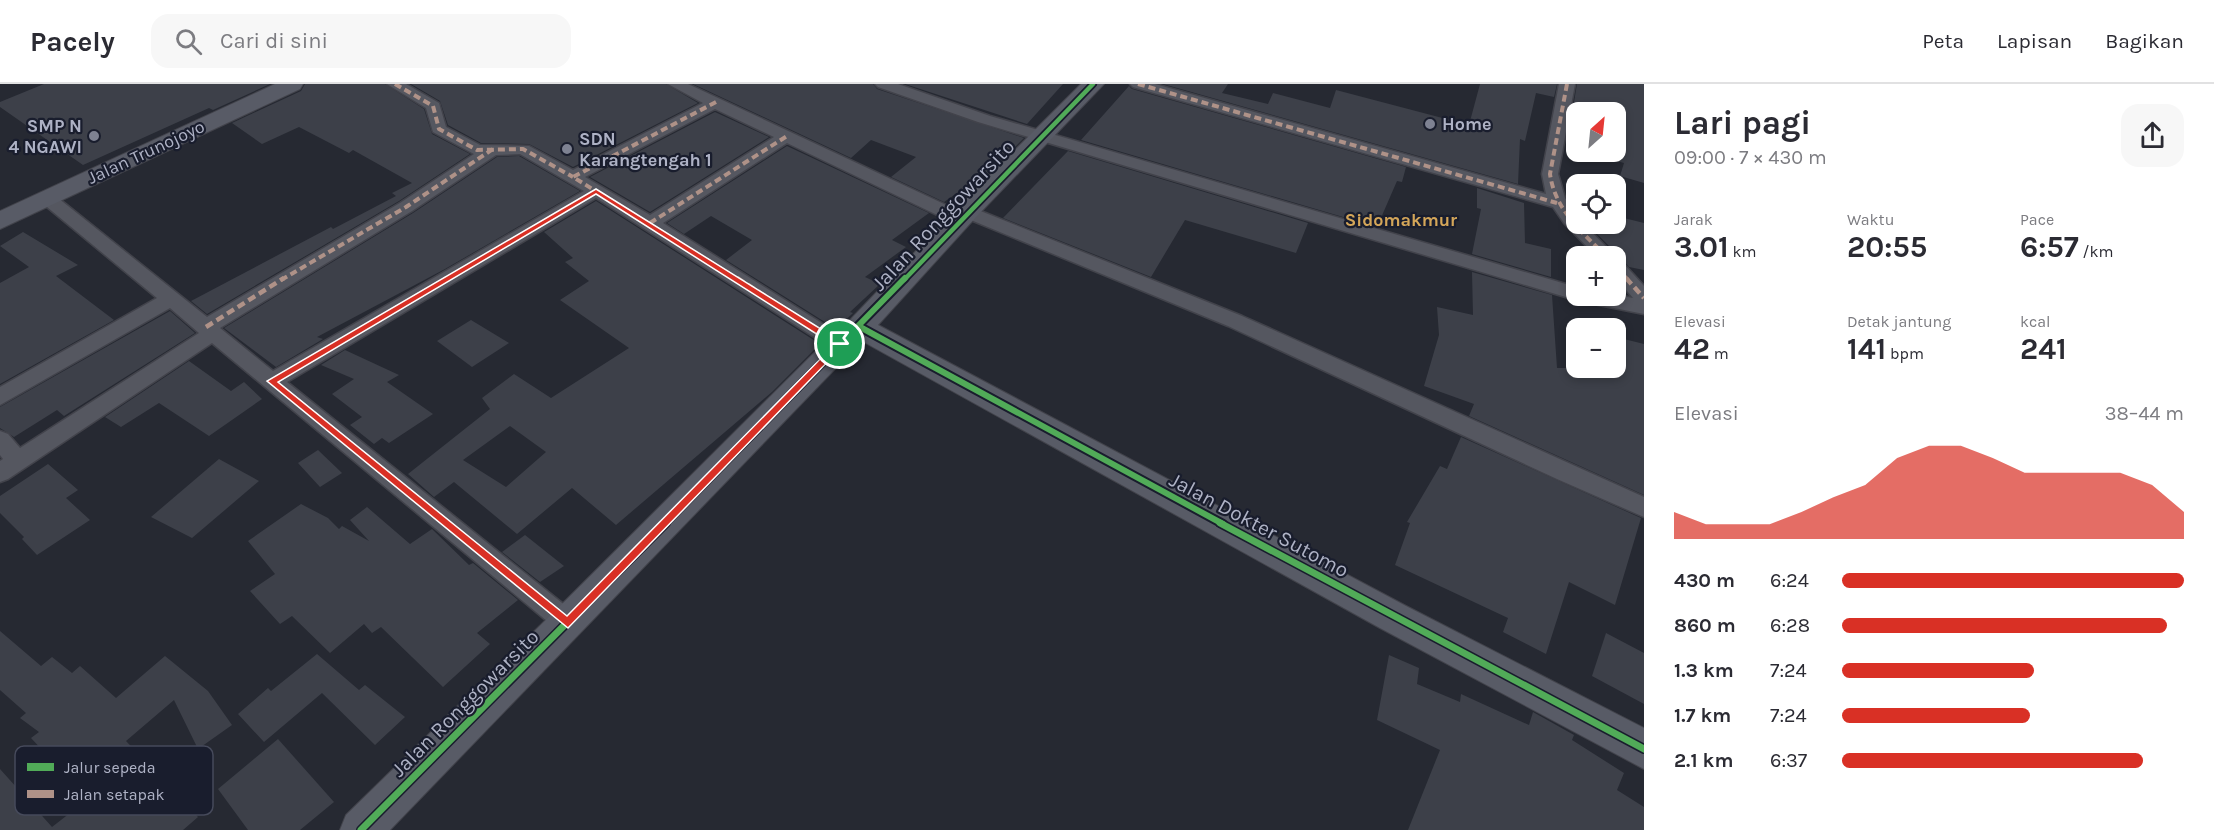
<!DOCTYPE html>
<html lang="id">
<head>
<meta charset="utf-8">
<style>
  body { margin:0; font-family:Karla,sans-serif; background:#f7f7f7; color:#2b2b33; height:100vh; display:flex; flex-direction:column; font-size:22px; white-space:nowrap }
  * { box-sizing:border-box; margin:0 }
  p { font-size:20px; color:#7c7c81 }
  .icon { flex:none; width:33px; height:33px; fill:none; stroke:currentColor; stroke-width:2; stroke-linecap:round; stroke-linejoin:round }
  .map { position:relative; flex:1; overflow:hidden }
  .panel { display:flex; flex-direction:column; background:#fff; width:570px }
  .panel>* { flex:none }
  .needle { width:39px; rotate:27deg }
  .fabs { position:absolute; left:1566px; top:18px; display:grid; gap:12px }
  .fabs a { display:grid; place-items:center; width:60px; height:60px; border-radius:12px; background:#fff; box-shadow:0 3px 9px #0003; font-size:30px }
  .pin { position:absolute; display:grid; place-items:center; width:51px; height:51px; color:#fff; margin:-26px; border:3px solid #fff; border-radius:50%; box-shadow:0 2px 6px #0007 }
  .round { display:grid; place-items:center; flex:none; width:63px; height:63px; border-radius:18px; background:#f7f7f7 }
  .overview { display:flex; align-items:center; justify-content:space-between; height:102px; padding:0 30px }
  h1 { font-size:33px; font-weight:700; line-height:45px }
  .stats { display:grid; grid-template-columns:repeat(3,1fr); gap:9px; height:102px; padding:6px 30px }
  .stats div { display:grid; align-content:center }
  .stats b { font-size:30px; font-weight:700 }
  .stats small { font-size:16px; font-weight:400 }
  .stats p { font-size:16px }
  .chart { height:168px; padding:12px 30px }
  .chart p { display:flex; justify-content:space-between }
  .chart svg { width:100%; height:108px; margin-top:6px; fill:#d93025; opacity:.7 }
  ul { padding:0 30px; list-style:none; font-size:20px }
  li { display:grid; grid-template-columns:96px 72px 1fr; align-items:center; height:45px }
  li i { height:15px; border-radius:8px; background:#d93025 }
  header { display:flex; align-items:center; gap:36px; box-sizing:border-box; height:84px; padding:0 30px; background:#fff; border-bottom:2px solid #e1e1e2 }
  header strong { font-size:28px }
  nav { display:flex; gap:33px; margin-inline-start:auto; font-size:21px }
  .search { width:420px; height:54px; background:#f7f7f7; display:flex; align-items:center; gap:15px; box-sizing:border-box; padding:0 21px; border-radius:18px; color:#7c7c81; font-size:22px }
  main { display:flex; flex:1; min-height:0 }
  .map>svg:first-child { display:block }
  .building { fill:#3d4049; fill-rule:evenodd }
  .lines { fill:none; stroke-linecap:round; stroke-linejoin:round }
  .street-casing { stroke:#42434b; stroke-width:3 }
  .secondary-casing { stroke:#42434b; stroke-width:2 }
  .street { fill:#555760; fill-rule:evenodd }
  .secondary { fill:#585b66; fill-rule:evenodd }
  .quiet-far1 { stroke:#af9288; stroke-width:4; stroke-dasharray:7 4; stroke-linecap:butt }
  .quiet { stroke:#af9288; stroke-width:4.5; stroke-dasharray:8 4.5; stroke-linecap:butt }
  .cycleway-far2-casing { stroke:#191d2d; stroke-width:8 }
  .cycleway-far1-casing { stroke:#191d2d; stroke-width:10 }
  .cycleway-casing { stroke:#191d2d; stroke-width:10 }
  .cycleway-far2 { stroke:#51ab58; stroke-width:4.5 }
  .cycleway-far1 { stroke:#51ab58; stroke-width:6 }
  .cycleway { stroke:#51ab58; stroke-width:7 }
  .route { fill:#d93025; stroke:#fff; stroke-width:1.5; fill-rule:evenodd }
  .poi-dot { fill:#7e8292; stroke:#191d2d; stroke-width:2 }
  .labels { text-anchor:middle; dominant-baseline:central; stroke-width:4.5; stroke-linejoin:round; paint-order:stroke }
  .far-poi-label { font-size:18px; font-weight:bold; fill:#aeb2c5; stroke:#191d2d; text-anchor:start }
  .far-street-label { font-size:18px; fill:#aeb2c5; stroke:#191d2d }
  .far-neighbourhood-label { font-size:18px; font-weight:bold; fill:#d4a659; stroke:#191d2d }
  .street-label { font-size:21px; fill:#aeb2c5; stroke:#191d2d }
  .key { fill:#191d2d; stroke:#464a5b; stroke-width:1.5 }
  .key-label { font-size:16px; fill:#aeb2c5 }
</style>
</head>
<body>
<header>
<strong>Pacely</strong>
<div class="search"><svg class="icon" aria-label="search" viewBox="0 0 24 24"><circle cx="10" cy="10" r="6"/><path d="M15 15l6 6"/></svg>Cari di sini</div>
<nav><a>Peta</a><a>Lapisan</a><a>Bagikan</a></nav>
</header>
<main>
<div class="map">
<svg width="1644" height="746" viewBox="0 0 1644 746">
  <rect width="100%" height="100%" fill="#262932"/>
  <g class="building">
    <polygon points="44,0 270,0 213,26 209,24 83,81 0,23 0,18"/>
    <polygon points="305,0 385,0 424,25 432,50 470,70 399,117 207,230 191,217 331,143 333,145 396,112 392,109 412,99 353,66 349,69 299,43 262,60 232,39 301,7"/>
    <polygon points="411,0 666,0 698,19 573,83 529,60 481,59 448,41 440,17"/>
    <polygon points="693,0 873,0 877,5 1024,54 965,113 957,109 944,118 891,93 916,73 871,56 851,74"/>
    <polygon points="905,0 1063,0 1027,40"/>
    <polygon points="1163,0 1228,0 1222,9 1268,20 1273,9 1330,24 1336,6 1469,41 1480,0 1557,0 1554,13 1536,9 1525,57 1520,55 1518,100"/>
    <polygon points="1577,0 1644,0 1644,99 1620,92 1624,79 1585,68 1616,68 1616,28 1587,28 1589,22 1574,18"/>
    <polygon points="1129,2 1132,5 1406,83 1402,98 1397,97 1377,143 1081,56"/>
    <polygon points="715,28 769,53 650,128 590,93"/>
    <polygon points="787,62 929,129 892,156 906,163 865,193 880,200 850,228 853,229 836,245 726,176 752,156 711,132 684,150 667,139"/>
    <polygon points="1068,67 1308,139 1296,169 1185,136 1151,193 1003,134"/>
    <polygon points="519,72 580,107 445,185 317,253 323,255 276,283 224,244 413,129 497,73"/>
    <polygon points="1477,104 1524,119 1525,159 1551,165 1551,193 1472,170 1481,125 1477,124"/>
    <path d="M596 117 820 260 772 308 616 441 572 404 517 450 454 398 434 413 408 390 490 325 482 314 514 290 551 314 629 264 560 216 589 197 565 178 573 174 544 148ZM510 342 546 368 506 403 463 376Z"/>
    <polygon points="1616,132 1644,139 1644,186 1629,183 1624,177 1616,175 1617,170 1593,146 1593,140 1616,140"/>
    <polygon points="23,148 78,181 56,192 114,236 0,300 0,199 29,183 0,162"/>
    <polygon points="1472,188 1552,211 1557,284 1616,284 1616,253 1644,260 1644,411 1469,332 1474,320 1424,302 1439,251 1437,223 1473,231"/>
    <polygon points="170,227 195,249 64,332 57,326 14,353 0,344 0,323"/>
    <polygon points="471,236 509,259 472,283 437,257"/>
    <polygon points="345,266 399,291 387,298 433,330 389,359 382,354 374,360 350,341 362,333 332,310 354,295 321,281"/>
    <polygon points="189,277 231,307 244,298 262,315 209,352 159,319 121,343 105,333"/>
    <polygon points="1461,353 1641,434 1615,521 1569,498 1546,570 1503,548 1508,534 1395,481 1410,439 1407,438 1440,382 1447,385"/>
    <polygon points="318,366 342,389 320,403 298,379"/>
    <polygon points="219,375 259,397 192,454 151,433"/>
    <polygon points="48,380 78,406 66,414 90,436 37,471 22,455 24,453 0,429 0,412"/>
    <polygon points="301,420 328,434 339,445 342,442 369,457 350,436 367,423 410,460 432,445 469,481 473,479 518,516 477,549 490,560 443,603 381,543 372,549 364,540 330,569 292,532 280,540 250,507 275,490 248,457"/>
    <polygon points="525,451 564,482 540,498 502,468"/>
    <polygon points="0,547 41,582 52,573 72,589 80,582 116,614 165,572 208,607 232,641 198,665 174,616 126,657 198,733 183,746 0,746 0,685 52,743 88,715 31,654 39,648 20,634 26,629 0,606"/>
    <polygon points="1606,549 1644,569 1644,620 1592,592"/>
    <polygon points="317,570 359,606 365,601 405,633 375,661 322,609 264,658 238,630 268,604 271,607"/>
    <polygon points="1389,571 1419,584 1417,600 1460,618 1461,610 1529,641 1533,628 1574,651 1572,656 1624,689 1617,706 1644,723 1644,746 1408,746 1440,666 1377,636"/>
    <polygon points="278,655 334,718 300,746 248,746 218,705"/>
  </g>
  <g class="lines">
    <defs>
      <g id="street">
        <path d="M387 0H406L439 19 446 43 480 61 529 62 573 86 703 19 668 0H688L959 127 967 123 973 124 1242 232 1644 413V433L1557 395 1228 242 971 136 968 140H956L787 59 663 139 847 255 850 260 847 265 840 267 833 265 596 114 287 298 577 531 581 539 577 547 568 551 559 547 212 259 8 395 0 398V377L3 375 0 371V347L8 350 20 364 199 249 170 224 0 321V303L157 214 41 118 38 114 41 110H53L207 233 400 119 474 70 433 48 426 24ZM715 25 774 53 650 131 585 93ZM520 70 584 107 273 287 220 244 412 127 496 71Z"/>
        <polygon points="875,0 898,0 990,32 1576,203 1576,212 1616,211 1633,214 1616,194 1616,177 1623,179 1644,202 1644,230 1579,217 978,38 878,3"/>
        <polygon points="1130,0 1155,0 1546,110 1542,90 1559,0 1575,0 1558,90 1565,114 1576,131 1576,140 1584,140 1615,172 1596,172 1564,139 1553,123 1133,3"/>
      </g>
      <g id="secondary">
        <polygon points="275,0 303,0 300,5 0,145 0,127"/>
        <polygon points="1081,0 1104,0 976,133 878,241 1406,522 1644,644 1644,685 1380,544 862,257 390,746 340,746 346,731 555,527 830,253 850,236 958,123"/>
      </g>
    </defs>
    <use href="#street" class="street-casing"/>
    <use href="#secondary" class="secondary-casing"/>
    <use href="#street" class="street"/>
    <use href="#secondary" class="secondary"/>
    <g class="quiet-far1">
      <polyline points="395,0 433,22 439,45 477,66 523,65 573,93"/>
      <polyline points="1138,0 1557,119"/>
      <path d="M1567 0 1550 90C1555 126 1582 148 1606 172"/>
      <polyline points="716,18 573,93 739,196"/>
      <polyline points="650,139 787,52"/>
      <polyline points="1616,183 1628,196"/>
      <polyline points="281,196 406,123 493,65"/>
      <polyline points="444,196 596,107"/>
    </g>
    <g class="quiet">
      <polyline points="737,194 840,260"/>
      <polyline points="1626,194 1644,214"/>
      <polyline points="206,243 284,194"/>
      <polyline points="272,297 447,194"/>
    </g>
    <defs>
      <polyline id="cycleway-far2" points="904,196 1093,0"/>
      <g id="cycleway-far1">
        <polyline points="860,243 1223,440"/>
        <polyline points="664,440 905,194"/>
      </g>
      <g id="cycleway">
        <polyline points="1220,439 1644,665"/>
        <polyline points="361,746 666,439"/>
      </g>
    </defs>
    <use href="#cycleway-far2" class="cycleway-far2-casing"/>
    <use href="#cycleway-far1" class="cycleway-far1-casing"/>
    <use href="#cycleway" class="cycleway-casing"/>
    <use href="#cycleway-far2" class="cycleway-far2"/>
    <use href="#cycleway-far1" class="cycleway-far1"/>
    <use href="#cycleway" class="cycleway"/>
  </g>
  <path class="route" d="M596 105 845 260 568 544 267 297ZM596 110 834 261 567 532 278 298Z"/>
  <g class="poi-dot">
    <circle cx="1430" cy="40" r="6"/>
    <circle cx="94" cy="52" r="6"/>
    <circle cx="567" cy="65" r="6"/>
  </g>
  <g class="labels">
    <g class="far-poi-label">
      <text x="1442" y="40">Home</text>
      <text x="82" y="42" text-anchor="end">SMP N<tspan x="82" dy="21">4 NGAWI</tspan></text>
      <text x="579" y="55">SDN<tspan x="579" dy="21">Karangtengah 1</tspan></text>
    </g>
    <g class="far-street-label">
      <text transform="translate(146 68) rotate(-25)">Jalan Trunojoyo</text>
    </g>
    <g class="far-neighbourhood-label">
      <text x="1401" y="136">Sidomakmur</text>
    </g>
    <g class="street-label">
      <text transform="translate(943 131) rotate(-47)">Jalan Ronggowarsito</text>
      <text transform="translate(1259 441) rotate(28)">Jalan Dokter Sutomo</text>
      <text transform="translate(465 619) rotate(-45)">Jalan Ronggowarsito</text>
    </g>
  </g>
  <rect x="15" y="662" width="198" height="69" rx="9" class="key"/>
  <rect x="27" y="679" width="27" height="8" fill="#51ab58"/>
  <rect x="27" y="706" width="27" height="8" fill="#af9288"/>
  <g class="key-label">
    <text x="64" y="689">Jalur sepeda</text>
    <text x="64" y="716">Jalan setapak</text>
  </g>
</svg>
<div class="fabs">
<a><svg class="needle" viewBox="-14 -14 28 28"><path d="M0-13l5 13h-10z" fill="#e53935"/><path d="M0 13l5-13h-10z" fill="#7c7c81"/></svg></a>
<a><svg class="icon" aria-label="locate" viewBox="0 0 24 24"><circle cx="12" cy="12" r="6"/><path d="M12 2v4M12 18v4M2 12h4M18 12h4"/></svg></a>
<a>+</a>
<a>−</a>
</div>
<div class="pin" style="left:840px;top:260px;background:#1e9e55"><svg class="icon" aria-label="arrive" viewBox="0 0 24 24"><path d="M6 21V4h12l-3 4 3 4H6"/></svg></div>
</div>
<section class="panel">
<div class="overview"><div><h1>Lari pagi</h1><p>09:00 · 7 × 430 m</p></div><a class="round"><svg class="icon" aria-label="share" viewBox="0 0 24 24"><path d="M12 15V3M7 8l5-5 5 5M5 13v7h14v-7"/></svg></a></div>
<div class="stats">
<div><p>Jarak</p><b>3.01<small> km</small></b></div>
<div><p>Waktu</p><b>20:55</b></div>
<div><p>Pace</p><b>6:57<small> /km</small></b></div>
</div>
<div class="stats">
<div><p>Elevasi</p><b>42<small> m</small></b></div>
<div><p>Detak jantung</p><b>141<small> bpm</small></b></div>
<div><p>kcal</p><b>241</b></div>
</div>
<div class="chart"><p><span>Elevasi</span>38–44 m</p>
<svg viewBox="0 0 160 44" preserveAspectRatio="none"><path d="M0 44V33L10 38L20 38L30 38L40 33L50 27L60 22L70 11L80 6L90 6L100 11L110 17L120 17L130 17L140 17L150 22L160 33V44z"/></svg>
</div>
<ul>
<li><b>430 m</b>6:24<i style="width:100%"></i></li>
<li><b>860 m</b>6:28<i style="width:95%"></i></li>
<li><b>1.3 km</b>7:24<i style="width:56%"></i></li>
<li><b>1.7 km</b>7:24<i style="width:55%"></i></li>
<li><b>2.1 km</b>6:37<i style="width:88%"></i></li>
</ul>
</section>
</main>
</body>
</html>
